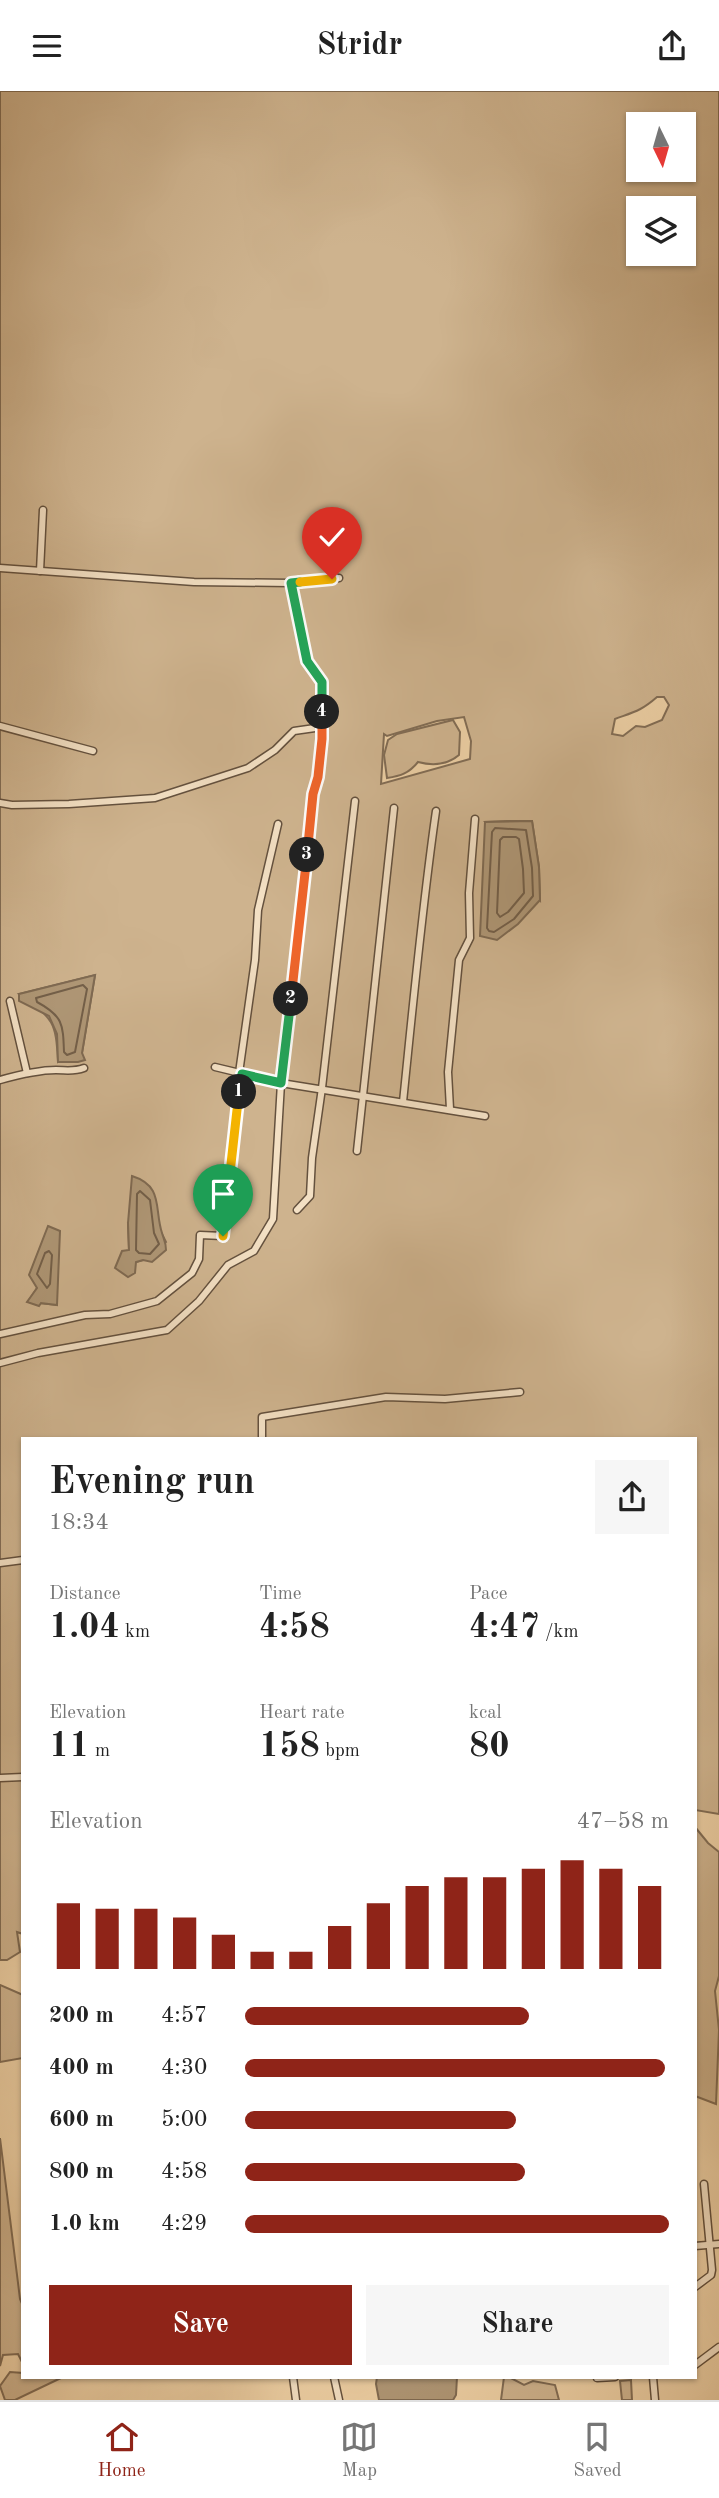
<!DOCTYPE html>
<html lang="en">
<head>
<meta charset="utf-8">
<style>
  body { margin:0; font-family:"Old Standard TT",serif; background:#f6f6f6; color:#222; height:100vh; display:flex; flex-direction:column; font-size:26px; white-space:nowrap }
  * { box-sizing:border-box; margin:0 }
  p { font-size:23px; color:#767676 }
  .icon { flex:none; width:38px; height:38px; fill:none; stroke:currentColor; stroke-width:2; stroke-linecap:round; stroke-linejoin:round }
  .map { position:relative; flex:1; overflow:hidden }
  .drawer { position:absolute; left:21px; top:1346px; width:676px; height:942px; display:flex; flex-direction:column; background:#fff; border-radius:0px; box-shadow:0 2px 5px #0004 }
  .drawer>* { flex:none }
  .needle { width:46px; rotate:175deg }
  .fabs { position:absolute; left:626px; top:21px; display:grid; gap:14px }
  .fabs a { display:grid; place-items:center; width:70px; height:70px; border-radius:0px; background:#fff; box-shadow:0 2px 5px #0004; font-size:35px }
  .pin { position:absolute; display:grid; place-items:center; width:60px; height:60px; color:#fff; margin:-72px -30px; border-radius:50% 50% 50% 0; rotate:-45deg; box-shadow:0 0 7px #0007 }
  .pin .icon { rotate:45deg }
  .km { position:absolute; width:35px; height:35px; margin:-18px; border-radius:50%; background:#222; color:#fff; font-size:19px; line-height:35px; text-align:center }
  .round { display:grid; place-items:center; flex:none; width:74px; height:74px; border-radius:0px; background:#f6f6f6 }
  .head { display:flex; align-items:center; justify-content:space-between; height:119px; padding:0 28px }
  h1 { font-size:38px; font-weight:800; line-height:52px }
  .figures { display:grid; grid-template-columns:repeat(3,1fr); gap:10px; height:119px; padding:7px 28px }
  .figures div { display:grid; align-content:center }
  .figures b { font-size:35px; font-weight:800 }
  .figures small { font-size:19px; font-weight:400 }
  .figures p { font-size:19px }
  .chart { height:196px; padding:14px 28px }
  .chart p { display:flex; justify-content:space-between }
  .chart svg { width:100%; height:126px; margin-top:7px; stroke:#8f2418; stroke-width:6 }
  .button { display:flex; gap:14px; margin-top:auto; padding:14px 28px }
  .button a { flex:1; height:80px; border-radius:0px; background:#8f2418; color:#fff; font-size:28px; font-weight:800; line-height:80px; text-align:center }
  .button a+a { background:#f6f6f6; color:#222 }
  ul { padding:0 28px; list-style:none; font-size:23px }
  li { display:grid; grid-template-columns:112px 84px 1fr; align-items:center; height:52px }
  li i { height:18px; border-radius:9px; background:#8f2418 }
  header { display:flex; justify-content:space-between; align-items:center; height:91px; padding:0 28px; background:#fff; font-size:32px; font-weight:800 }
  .menu { display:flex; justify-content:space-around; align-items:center; height:98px; border-top:2px solid #e0e0e0; background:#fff; font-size:19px; color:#767676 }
  .menu a { display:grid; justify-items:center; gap:4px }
  .menu .current { color:#8f2418 }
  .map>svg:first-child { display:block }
  .green { fill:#ceb38e; stroke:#826d55; stroke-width:2; fill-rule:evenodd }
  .water { fill:#af9776; stroke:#7f6a52; stroke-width:2 }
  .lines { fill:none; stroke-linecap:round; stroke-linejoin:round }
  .shore { stroke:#735f49; stroke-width:2 }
  .minor-casing { stroke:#64513e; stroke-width:9 }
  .minor { stroke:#f3e0c4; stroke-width:6 }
  .split-1-casing { stroke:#fff; stroke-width:14 }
  .split-2-casing { stroke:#fff; stroke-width:14 }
  .split-3-casing { stroke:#fff; stroke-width:14 }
  .split-4-casing { stroke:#fff; stroke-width:14 }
  .split-5-casing { stroke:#fff; stroke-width:14 }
  .split-6-casing { stroke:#fff; stroke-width:14 }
  .split-1 { stroke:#f5b400; stroke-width:9 }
  .split-2 { stroke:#22a559; stroke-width:9 }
  .split-3 { stroke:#f0652b; stroke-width:9 }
  .split-4 { stroke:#f0652b; stroke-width:9 }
  .split-5 { stroke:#22a559; stroke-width:9 }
  .split-6 { stroke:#f5b400; stroke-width:9 }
</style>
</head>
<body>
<header><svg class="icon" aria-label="menu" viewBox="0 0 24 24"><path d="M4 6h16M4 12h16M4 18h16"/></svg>Stridr<svg class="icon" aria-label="share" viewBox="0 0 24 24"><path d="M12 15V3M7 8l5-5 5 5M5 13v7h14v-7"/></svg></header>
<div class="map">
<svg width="719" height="2309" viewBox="0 0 719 2309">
  <rect width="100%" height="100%" fill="#edd0a5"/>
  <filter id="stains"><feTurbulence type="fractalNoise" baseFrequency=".00286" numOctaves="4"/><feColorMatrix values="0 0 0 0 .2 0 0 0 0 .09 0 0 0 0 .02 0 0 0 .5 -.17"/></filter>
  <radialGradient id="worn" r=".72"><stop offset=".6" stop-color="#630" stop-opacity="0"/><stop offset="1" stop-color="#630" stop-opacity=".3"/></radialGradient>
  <g class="green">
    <path d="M0 0H719V1723L695 1719V1348H23V1843L17 1841 20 1861 7 1869H0ZM639 33H684V79H639ZM639 117H684V163H639ZM657 606H664L669 614 662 629 645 636 636 635 623 645 612 643 615 628C634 621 641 620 657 606ZM464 626 471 650 470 668 381 693 384 643 387 645 437 630ZM507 730H532L539 776 540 809 485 731ZM95 884 82 962 58 971C56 929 53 928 19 903ZM128 1132 161 1141 166 1151 143 1169 136 1171 129 1160ZM49 1135 57 1204V1214L28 1211 37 1197 35 1170Z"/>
    <path d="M453 629 460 641 459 664C447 674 433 675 418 671 409 682 401 685 387 687L384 664 388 649 397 643Z"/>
    <polygon points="695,1736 708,1752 719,1761 719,1885 715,1900 719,1939 716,2013 695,2005"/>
    <polygon points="0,1894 23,1904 23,1967 0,1971"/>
    <polygon points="0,2047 20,2208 23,2215 23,2273 18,2263 3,2264 0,2275"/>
    <polygon points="10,2281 23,2282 23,2286 63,2286 15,2309 5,2309 0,2295"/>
    <polygon points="504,2286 509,2286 524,2294 533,2290 555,2294 559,2309 501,2309"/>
    <polygon points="631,2289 632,2309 622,2309 620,2290"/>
  </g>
  <g class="water">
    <polygon points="532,730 539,776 540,809 518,833 497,849 480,845 485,731"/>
    <polygon points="95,884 82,962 85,969 78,971 58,971 57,943 49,925 19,910 19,903"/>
    <path d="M132 1085C164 1095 154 1118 162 1142 164 1149 166 1151 166 1159L152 1171 143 1169 136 1171 135 1182 128 1186 115 1177 122 1160 129 1159 128 1132Z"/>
    <polygon points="48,1135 60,1140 57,1214 41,1212 39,1215 27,1211 37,1197 29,1184"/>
    <polygon points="377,2286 457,2286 456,2304 453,2309 379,2309 376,2293"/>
  </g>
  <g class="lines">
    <g class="shore">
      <polygon points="495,737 526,739 532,777 533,805 514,828 494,841 489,840 487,837 492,741"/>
      <polygon points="503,746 516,746 519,748 523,778 524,802 508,821 500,826 497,822 500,749"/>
      <path d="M83 894 87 898 75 961 67 964 64 961C63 933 63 925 37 911L36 907Z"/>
      <polygon points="140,1100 150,1109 154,1142 159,1153 150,1163 139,1162 136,1159 137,1103"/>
      <polygon points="49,1160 52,1164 50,1193 47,1197 37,1183 45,1162"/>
    </g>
    <defs>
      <g id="minor">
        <polyline points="0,477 194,491 291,492 339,487"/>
        <polyline points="40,480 43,419"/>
        <polyline points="0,635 93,660"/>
        <polyline points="0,712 12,714 69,713 155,707 248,677 275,659 294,640 322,636"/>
        <polyline points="10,910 27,982"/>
        <polyline points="215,976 281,992 313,703 318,686 322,648 322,591 308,570 291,492"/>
        <polyline points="239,982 255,869 258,819 278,733"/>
        <path d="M0 989C18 984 37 979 56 979 66 979 73 981 84 977"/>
        <path d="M403 1011C413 914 422 817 436 720"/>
        <polyline points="450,1018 448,981 459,869 470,847 469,802 475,728"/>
        <polyline points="357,1060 394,717"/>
        <polyline points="297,1119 310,1105 312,1067 322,997 355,710"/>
        <polyline points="0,1243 85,1224 110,1223 157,1210 192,1182 199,1168 200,1144 223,1145 231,1059 242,983"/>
        <polyline points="0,1272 38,1262 167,1239 199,1210 228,1174 254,1160 273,1128 281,992 485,1025"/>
        <polyline points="262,1348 262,1326 386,1306 445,1308 520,1301"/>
        <polyline points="0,1472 23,1469"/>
        <polyline points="0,1687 23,1686"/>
        <polyline points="695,2155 719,2153"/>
        <polyline points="695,2196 711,2184 712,2179 704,2093"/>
        <polyline points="695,2274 719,2256"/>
        <polyline points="293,2286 296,2309"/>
        <polyline points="334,2286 339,2309"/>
        <polyline points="653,2286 655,2309"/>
        <polyline points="597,2287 615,2286"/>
      </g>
    </defs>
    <use href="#minor" class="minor-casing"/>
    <use href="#minor" class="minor"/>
  </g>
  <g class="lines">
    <defs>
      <polyline id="split-1" points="223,1145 239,1001"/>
      <polyline id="split-2" points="239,1001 242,983 281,992 291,908"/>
      <polyline id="split-3" points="291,908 307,764"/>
      <polyline id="split-4" points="307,764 313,703 318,686 322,648 322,621"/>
      <polyline id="split-5" points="300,491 291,492 307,570 322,591 322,621"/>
      <polyline id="split-6" points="300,491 332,488"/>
    </defs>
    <use href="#split-1" class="split-1-casing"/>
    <use href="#split-2" class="split-2-casing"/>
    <use href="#split-3" class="split-3-casing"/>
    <use href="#split-4" class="split-4-casing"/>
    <use href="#split-5" class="split-5-casing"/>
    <use href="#split-6" class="split-6-casing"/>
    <use href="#split-1" class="split-1"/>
    <use href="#split-2" class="split-2"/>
    <use href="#split-3" class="split-3"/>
    <use href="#split-4" class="split-4"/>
    <use href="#split-5" class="split-5"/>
    <use href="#split-6" class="split-6"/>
  </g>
  <rect width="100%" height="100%" filter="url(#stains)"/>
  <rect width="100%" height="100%" fill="url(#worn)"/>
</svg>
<div class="fabs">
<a><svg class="needle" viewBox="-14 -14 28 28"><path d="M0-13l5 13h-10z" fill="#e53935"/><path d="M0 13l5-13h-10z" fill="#767676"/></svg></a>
<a><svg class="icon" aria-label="layers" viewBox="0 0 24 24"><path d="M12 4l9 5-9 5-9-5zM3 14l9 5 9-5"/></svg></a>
</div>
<div class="pin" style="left:223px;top:1145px;background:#1e9e55"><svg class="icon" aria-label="arrive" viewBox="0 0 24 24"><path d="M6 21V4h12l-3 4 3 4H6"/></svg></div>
<div class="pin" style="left:332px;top:488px;background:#d93025"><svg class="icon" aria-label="check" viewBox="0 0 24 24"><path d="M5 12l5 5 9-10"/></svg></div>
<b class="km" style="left:239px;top:1001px">1</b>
<b class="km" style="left:291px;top:908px">2</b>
<b class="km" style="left:307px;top:764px">3</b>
<b class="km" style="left:322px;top:621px">4</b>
<section class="drawer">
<div class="head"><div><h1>Evening run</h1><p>18:34</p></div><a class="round"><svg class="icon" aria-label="share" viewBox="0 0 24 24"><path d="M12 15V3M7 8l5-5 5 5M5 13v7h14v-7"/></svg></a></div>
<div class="figures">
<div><p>Distance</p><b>1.04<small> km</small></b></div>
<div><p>Time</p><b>4:58</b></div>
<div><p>Pace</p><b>4:47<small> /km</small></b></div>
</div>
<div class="figures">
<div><p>Elevation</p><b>11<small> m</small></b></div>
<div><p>Heart rate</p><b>158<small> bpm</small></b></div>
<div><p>kcal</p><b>80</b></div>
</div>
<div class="chart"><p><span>Elevation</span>47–58 m</p>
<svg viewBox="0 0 160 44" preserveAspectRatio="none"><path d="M5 44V21M15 44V23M25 44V23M35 44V26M45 44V32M55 44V38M65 44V38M75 44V29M85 44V21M95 44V15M105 44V12M115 44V12M125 44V9M135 44V6M145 44V9M155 44V15"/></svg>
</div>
<ul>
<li><b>200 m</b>4:57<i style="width:67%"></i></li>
<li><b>400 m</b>4:30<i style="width:99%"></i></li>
<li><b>600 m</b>5:00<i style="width:64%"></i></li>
<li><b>800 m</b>4:58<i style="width:66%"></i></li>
<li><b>1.0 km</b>4:29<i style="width:100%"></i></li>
</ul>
<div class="button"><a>Save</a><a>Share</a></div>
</section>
</div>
<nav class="menu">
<a class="current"><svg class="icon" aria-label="home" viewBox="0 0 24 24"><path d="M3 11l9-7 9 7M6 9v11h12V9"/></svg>Home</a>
<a><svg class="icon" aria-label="map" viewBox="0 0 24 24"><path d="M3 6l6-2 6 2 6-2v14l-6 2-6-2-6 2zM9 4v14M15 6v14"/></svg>Map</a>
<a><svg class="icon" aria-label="saved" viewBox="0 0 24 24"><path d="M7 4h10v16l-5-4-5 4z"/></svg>Saved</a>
</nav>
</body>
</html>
